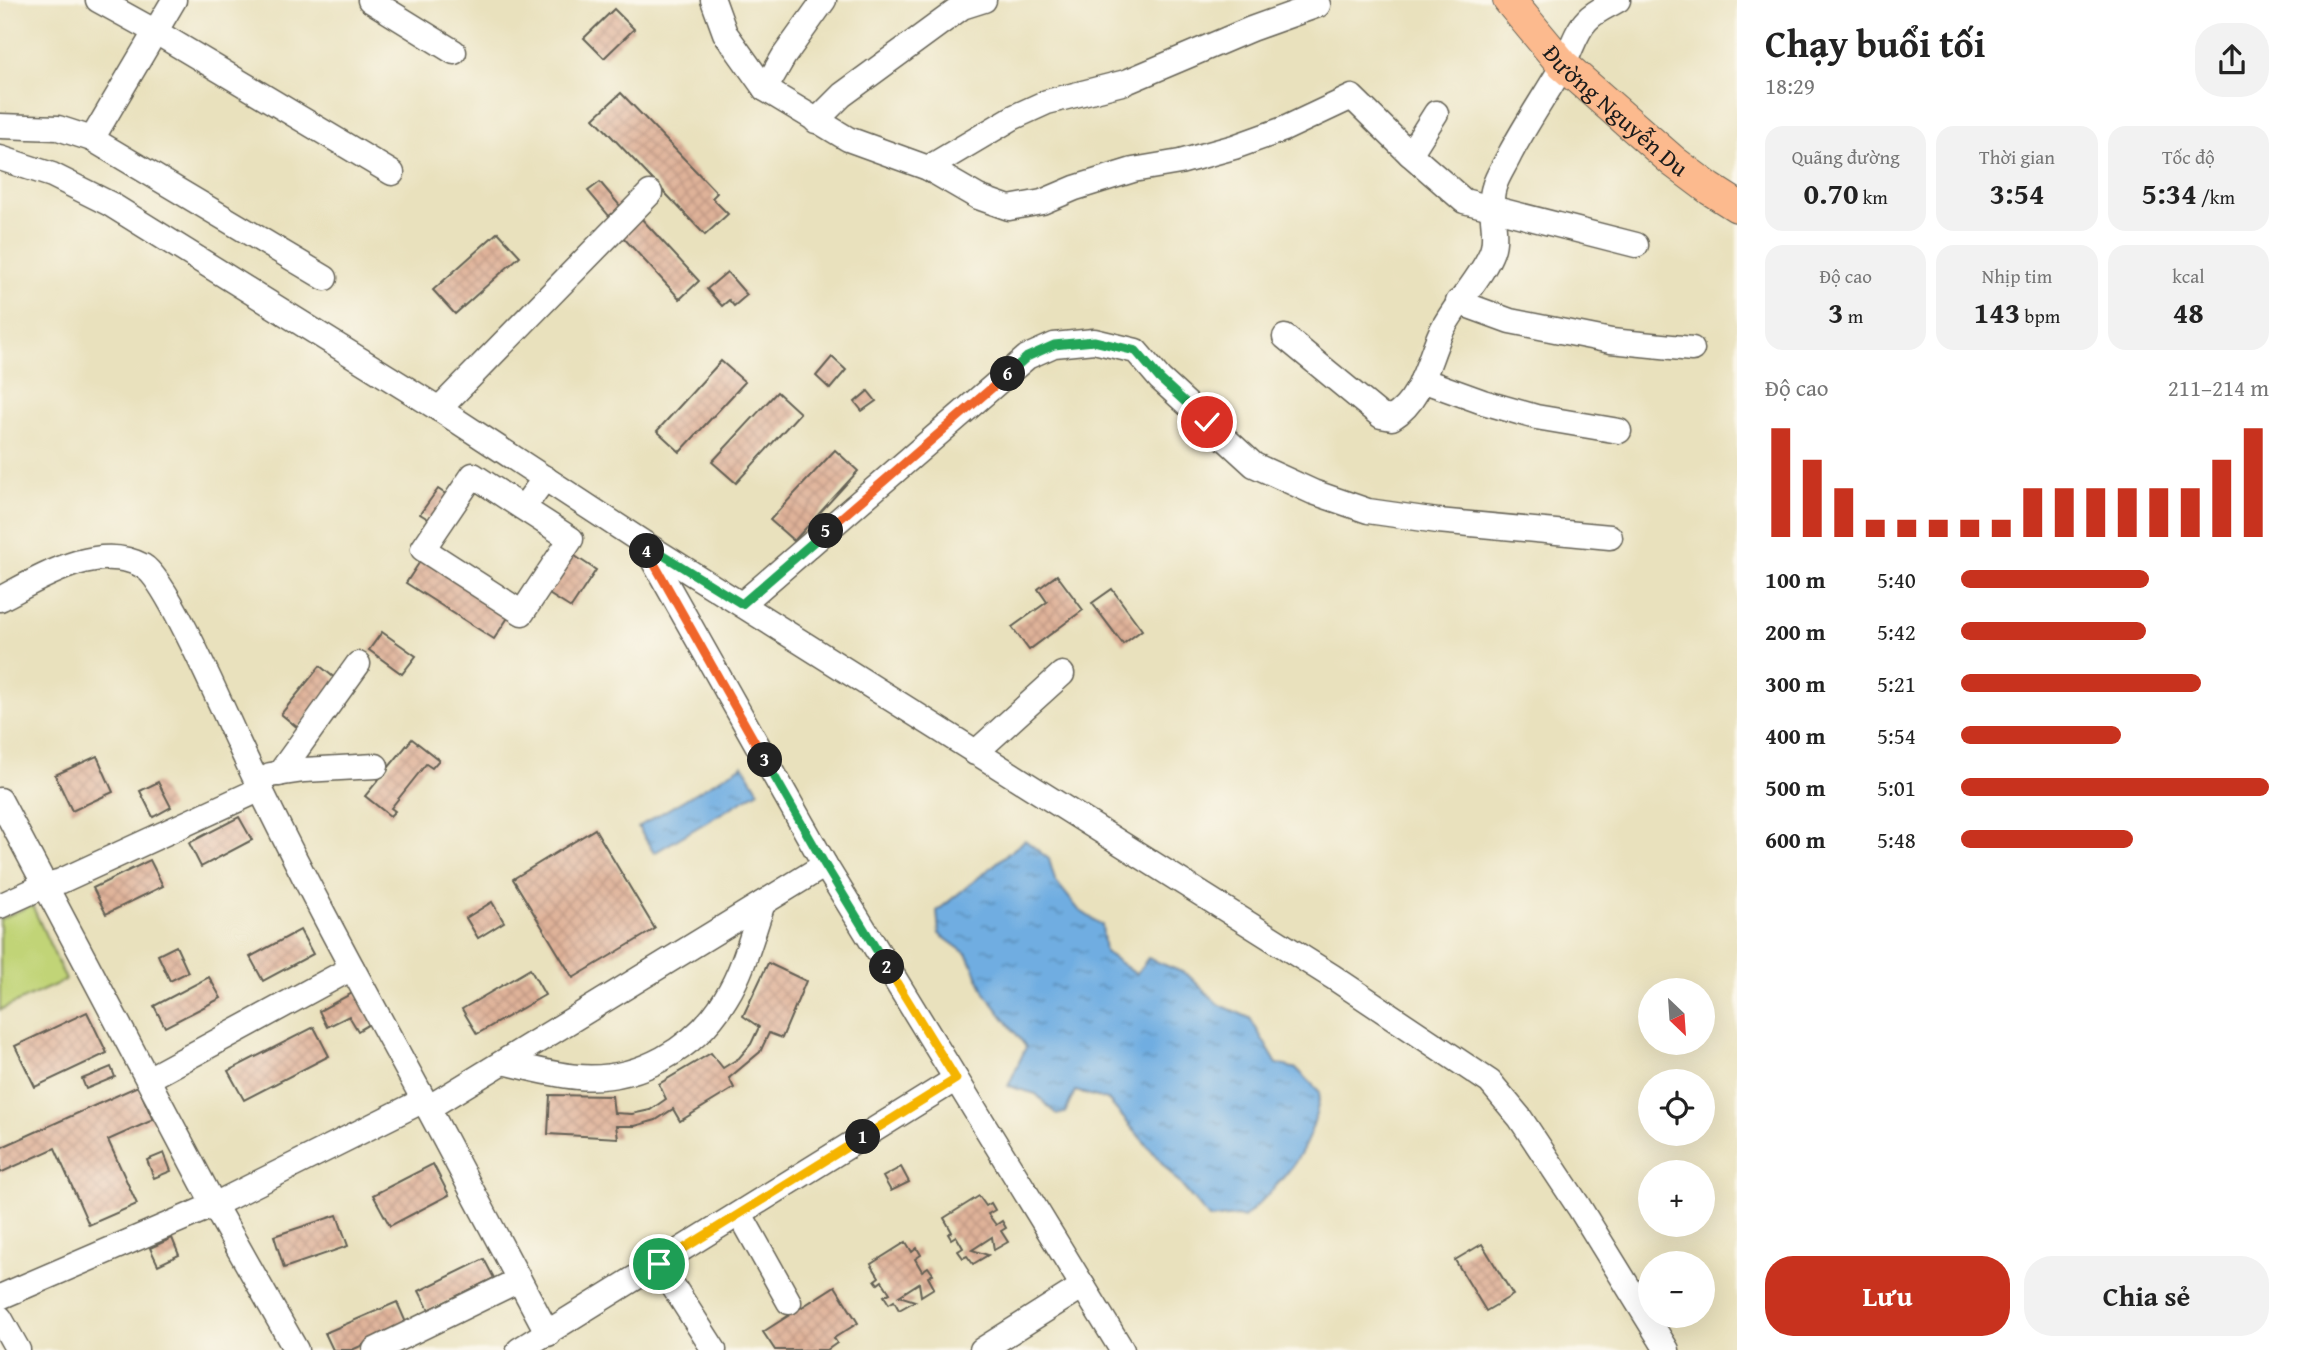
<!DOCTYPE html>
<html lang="vi">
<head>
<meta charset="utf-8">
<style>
  body { margin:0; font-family:"Gentium Book Plus",serif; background:#f2f2f2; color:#222; height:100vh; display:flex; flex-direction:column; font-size:26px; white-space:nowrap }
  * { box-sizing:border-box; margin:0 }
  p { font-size:23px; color:#767676 }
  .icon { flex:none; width:38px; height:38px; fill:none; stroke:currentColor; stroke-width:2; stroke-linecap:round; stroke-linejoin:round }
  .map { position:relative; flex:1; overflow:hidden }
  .side { display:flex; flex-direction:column; background:#fff; width:560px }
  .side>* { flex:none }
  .needle { width:46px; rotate:155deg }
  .tools { position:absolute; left:1638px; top:978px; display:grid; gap:14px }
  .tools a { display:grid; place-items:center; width:77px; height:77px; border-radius:50%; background:#fff; box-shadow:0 7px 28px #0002; font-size:35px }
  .pin { position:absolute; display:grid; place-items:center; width:60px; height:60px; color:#fff; margin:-30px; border:4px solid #fff; border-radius:50%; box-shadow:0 2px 7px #0007 }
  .km { position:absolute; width:35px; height:35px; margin:-18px; border-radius:50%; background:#222; color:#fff; font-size:19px; line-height:35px; text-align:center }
  .round { display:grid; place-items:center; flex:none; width:74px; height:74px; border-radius:28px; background:#f2f2f2 }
  .overview { display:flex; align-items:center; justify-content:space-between; height:119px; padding:0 28px }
  h1 { font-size:38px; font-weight:800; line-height:52px }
  .metrics { display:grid; grid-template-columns:repeat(3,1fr); gap:10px; height:119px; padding:7px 28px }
  .metrics div { display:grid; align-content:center; border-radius:18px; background:#f2f2f2; text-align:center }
  .metrics b { font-size:30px; font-weight:800 }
  .metrics small { font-size:19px; font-weight:400 }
  .metrics p { font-size:19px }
  .chart { height:196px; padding:14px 28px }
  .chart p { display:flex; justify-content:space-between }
  .chart svg { width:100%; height:126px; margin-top:7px; stroke:#c8321e; stroke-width:6 }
  .button { display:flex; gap:14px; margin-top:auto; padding:14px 28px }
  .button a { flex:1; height:80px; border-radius:28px; background:#c8321e; color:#fff; font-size:28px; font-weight:800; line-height:80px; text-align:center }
  .button a+a { background:#f2f2f2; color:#222 }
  ul { padding:0 28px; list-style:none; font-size:23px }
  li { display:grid; grid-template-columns:112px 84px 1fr; align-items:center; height:52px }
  li i { height:18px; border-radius:9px; background:#c8321e }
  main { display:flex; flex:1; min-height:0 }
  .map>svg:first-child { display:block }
  .grass { fill:#c1d477; stroke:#6e784a; stroke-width:2 }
  .water { fill:url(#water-ripples); stroke:#46647e; stroke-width:2 }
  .building { fill:url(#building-cross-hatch) }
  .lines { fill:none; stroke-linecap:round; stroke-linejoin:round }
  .minor-casing { stroke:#646154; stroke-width:27 }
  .major-casing { stroke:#646154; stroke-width:34 }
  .minor { stroke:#fff; stroke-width:24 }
  .major { stroke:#fcba8e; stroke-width:32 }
  .split-1-casing { stroke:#fff; stroke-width:14 }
  .split-2-casing { stroke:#fff; stroke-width:14 }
  .split-3-casing { stroke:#fff; stroke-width:14 }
  .split-4-casing { stroke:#fff; stroke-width:14 }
  .split-5-casing { stroke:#fff; stroke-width:14 }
  .split-6-casing { stroke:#fff; stroke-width:14 }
  .split-7-casing { stroke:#fff; stroke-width:14 }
  .split-1 { stroke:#f5b400; stroke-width:9 }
  .split-2 { stroke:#f5b400; stroke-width:9 }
  .split-3 { stroke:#22a559; stroke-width:9 }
  .split-4 { stroke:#f0652b; stroke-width:9 }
  .split-5 { stroke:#22a559; stroke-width:9 }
  .split-6 { stroke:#f0652b; stroke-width:9 }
  .split-7 { stroke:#22a559; stroke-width:9 }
  .labels { text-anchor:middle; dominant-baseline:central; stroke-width:7; stroke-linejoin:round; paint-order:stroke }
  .street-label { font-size:24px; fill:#1c1c1c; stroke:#fbf7ec }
</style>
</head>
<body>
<main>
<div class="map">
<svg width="1737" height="1350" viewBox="0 0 1737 1350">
  <defs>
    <pattern id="water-ripples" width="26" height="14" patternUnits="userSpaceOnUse" patternTransform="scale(1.75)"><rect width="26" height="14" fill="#6fade1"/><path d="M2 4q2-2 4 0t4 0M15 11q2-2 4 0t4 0" fill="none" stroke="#5a8cb6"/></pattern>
    <pattern id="building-cross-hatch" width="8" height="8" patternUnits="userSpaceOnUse" patternTransform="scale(1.75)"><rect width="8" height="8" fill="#dfb299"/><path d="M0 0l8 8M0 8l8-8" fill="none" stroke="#bf9883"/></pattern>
  </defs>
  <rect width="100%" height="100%" fill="#fbf7ec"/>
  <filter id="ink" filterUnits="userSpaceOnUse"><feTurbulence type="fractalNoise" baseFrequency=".0143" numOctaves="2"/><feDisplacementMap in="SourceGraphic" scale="14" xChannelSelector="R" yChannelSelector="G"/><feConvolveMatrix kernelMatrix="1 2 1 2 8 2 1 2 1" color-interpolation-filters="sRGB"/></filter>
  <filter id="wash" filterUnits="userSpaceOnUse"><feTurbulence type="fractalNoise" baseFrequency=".00686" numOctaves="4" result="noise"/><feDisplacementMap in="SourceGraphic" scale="28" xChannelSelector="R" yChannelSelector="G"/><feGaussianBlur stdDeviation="1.57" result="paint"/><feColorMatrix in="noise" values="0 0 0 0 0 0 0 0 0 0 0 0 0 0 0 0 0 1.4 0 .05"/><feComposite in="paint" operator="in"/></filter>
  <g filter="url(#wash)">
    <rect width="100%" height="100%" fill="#e9e1bd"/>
    <polygon class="grass" points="32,905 66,980 0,1010 0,919"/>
    <g class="water">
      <polygon points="743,765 759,791 654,853 638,827"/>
      <path d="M1025 840 1049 859 1055 880 1079 910 1102 925 1105 952 1136 974 1148 958 1187 974 1218 1004 1250 1018 1277 1064 1297 1069 1320 1092C1313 1152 1285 1178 1244 1218L1237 1216 1210 1219 1108 1100 1075 1091 1065 1113 1057 1115 1036 1094 1008 1086 1026 1047 985 993 968 955 939 934 937 911Z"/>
    </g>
    <g id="blocks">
      <g class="building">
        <polygon points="614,9 634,29 604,58 584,38"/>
        <polygon points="621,93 717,193 712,198 728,214 705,235 594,118"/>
        <polygon points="600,182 621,207 609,216 588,191"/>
        <polygon points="640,217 699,281 680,299 621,235"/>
        <polygon points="498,232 520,256 455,314 433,290"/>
        <polygon points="727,272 747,295 734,306 729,300 722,306 707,289"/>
        <polygon points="832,357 846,370 830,389 816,376"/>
        <polygon points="721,361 745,382 680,452 657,431"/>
        <polygon points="868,391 876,401 862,411 855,402"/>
        <polygon points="777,392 800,413 736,483 712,462"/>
        <polygon points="835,450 858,471 794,541 770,520"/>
        <polygon points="438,489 450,497 433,522 420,514"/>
        <polygon points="569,552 596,570 571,608 544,591"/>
        <polygon points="423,557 511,613 494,639 406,583"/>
        <polygon points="1057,575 1083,610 1029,650 1012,627 1047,602 1038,589"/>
        <polygon points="1112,589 1142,630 1123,644 1092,603"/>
        <polygon points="382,632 416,656 402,674 369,650"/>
        <polygon points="320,666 337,680 298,728 281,714"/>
        <polygon points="412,739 439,760 432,768 426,764 391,808 395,811 390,816 365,796"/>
        <polygon points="97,756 113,792 72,811 55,775"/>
        <polygon points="158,782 171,807 153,817 140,791"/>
        <polygon points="239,817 252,840 201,867 189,843"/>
        <polygon points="595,829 655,929 573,978 513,879"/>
        <polygon points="150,860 163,886 106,914 93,888"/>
        <polygon points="492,902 504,922 478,938 466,918"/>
        <polygon points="300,930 313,954 263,981 250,957"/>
        <polygon points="176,946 188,972 170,981 158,955"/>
        <polygon points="768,963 806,981 782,1038 769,1033 760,1052 729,1078 734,1088 680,1121 673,1109 656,1120 635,1126 616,1126 618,1138 548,1134 550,1095 612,1096 614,1113 632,1114 650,1110 666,1099 659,1084 711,1053 723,1068 739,1058 751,1044 759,1027 743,1016"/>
        <polygon points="530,969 545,995 477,1034 462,1009"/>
        <polygon points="209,977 221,998 165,1027 154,1006"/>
        <polygon points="356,991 373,1022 358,1031 349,1016 327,1027 319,1011"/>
        <polygon points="87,1012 107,1053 35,1087 15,1046"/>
        <polygon points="314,1027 329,1056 244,1100 228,1071"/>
        <polygon points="111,1067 115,1077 86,1089 82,1079"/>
        <polygon points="138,1086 153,1120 108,1140 137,1204 89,1225 55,1148 0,1173 0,1148"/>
        <polygon points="164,1153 171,1171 154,1178 147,1160"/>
        <polygon points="433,1164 449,1195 390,1226 373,1195"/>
        <polygon points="901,1167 909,1182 891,1191 883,1177"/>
        <polygon points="979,1196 986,1206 991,1203 995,1210 988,1214 996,1225 1002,1221 1006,1228 1001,1231 1008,1242 994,1250 992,1237 972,1250 988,1255 973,1264 967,1256 963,1258 958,1251 963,1248 956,1236 951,1239 948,1234 952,1232 944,1218"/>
        <polygon points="337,1215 348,1246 284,1268 274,1236"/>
        <polygon points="172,1238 179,1255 158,1265 150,1248"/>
        <polygon points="906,1242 912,1252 917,1248 921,1255 915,1259 922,1271 928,1267 933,1274 928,1277 934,1288 921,1296 919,1283 899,1296 915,1301 899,1310 894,1301 889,1304 884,1296 890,1293 882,1281 878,1284 875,1280 879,1277 871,1264"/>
        <polygon points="1482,1244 1513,1295 1486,1311 1455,1260"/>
        <polygon points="484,1259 494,1278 429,1310 419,1291"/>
        <polygon points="835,1286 858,1323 834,1338 837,1343 827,1350 775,1350 763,1332"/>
        <polygon points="397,1302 407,1325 352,1350 333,1350 325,1333"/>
      </g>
    </g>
  </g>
  <g filter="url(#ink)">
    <use href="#blocks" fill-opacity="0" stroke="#646154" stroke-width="2"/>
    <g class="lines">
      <defs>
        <g id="minor">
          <polyline points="98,0 156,32 392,173"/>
          <polyline points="370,0 454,52"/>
          <polyline points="713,0 725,33 765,89 848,139 928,168 978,197 1009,208 1042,202 1075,188 1133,170 1180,162 1234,147 1284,129 1352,97 1410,154 1464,201 1636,245"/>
          <polyline points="765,89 784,56 824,0"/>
          <polyline points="816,121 842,95 962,7 984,0"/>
          <polyline points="0,126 58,128 92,139 325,278"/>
          <polyline points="92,139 174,0"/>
          <polyline points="1410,154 1436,113"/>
          <polyline points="0,158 52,175 110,204 439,409 642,542 1333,977 1490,1082 1520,1118 1579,1207 1667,1350"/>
          <polyline points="928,168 1014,117 1047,102 1126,82 1251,29 1318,5"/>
          <polyline points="1458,302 1510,321 1611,341 1692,349"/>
          <path d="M1285 337 1381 416 1392 418C1422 400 1427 362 1441 332 1454 305 1483 276 1492 251 1499 231 1487 208 1494 187 1497 176 1505 165 1510 154 1526 124 1545 96 1562 67 1571 52 1575 32 1587 20 1595 11 1608 6 1618 0"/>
          <polyline points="1422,380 1483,402 1536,417 1619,431"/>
          <polyline points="439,409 650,193"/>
          <polyline points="523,508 571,539 522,613 423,549 473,475 523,508 545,478"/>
          <polyline points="644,544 825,865 1122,1350"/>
          <path d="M0 599C40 578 98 541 143 566 167 579 223 710 238 742 295 865 361 985 426 1104 467 1180 507 1257 548 1334"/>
          <polyline points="742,604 1027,357 1054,345 1094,341 1136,351 1160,379 1254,465 1313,492 1368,511 1438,521 1610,537"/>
          <polyline points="975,753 1062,674"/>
          <polyline points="279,774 358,664"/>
          <polyline points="270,775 304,770 376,766"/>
          <polyline points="0,800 214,1205 296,1350"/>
          <polyline points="0,906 46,885 61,881 261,789"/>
          <path d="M504 1062C528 1068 553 1075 578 1077 637 1082 696 1049 726 998 744 969 752 935 763 903"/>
          <polyline points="148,1079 352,968"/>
          <polyline points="428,1108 825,865"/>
          <polyline points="740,1214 789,1302"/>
          <polyline points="659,1264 714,1350"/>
          <polyline points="0,1297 214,1205 424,1100"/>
          <polyline points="0,1318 18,1350"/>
          <polyline points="375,1350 519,1280"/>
          <polyline points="519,1350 956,1079"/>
          <polyline points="982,1350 1083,1286"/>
        </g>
        <g id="major">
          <path id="s1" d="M1509 0 1563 65 1674 162 1710 189 1737 206"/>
        </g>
      </defs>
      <use href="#minor" class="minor-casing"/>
      <use href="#major" class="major-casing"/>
      <use href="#minor" class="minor"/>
      <use href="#major" class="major"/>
    </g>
  </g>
  <g class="lines" filter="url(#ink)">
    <defs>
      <polyline id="split-1" points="659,1264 863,1137"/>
      <polyline id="split-2" points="863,1137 956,1079 887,967"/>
      <polyline id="split-3" points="765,760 825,865 887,967"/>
      <polyline id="split-4" points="647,551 765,760"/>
      <polyline id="split-5" points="647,551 642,542 742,604 826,531"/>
      <polyline id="split-6" points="826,531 1008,374"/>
      <polyline id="split-7" points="1008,374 1027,357 1054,345 1094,341 1136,351 1160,379 1207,422"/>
    </defs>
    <use href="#split-1" class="split-1-casing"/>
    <use href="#split-2" class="split-2-casing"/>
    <use href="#split-3" class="split-3-casing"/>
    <use href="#split-4" class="split-4-casing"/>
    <use href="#split-5" class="split-5-casing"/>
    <use href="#split-6" class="split-6-casing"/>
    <use href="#split-7" class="split-7-casing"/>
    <use href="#split-1" class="split-1"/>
    <use href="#split-2" class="split-2"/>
    <use href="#split-3" class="split-3"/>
    <use href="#split-4" class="split-4"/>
    <use href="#split-5" class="split-5"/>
    <use href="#split-6" class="split-6"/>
    <use href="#split-7" class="split-7"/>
  </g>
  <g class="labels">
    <g class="street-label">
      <text stroke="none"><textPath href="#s1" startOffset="154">Đường Nguyễn Du</textPath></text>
    </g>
  </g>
</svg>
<div class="tools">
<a><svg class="needle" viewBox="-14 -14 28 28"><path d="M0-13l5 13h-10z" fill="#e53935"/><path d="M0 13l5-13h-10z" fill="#767676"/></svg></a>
<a><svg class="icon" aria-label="locate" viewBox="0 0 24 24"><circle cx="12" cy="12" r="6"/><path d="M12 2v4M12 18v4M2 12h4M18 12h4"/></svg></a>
<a>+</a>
<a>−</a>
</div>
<div class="pin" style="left:659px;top:1264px;background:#1e9e55"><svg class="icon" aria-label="arrive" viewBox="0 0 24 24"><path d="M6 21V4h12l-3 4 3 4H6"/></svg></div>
<div class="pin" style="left:1207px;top:422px;background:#d93025"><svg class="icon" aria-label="check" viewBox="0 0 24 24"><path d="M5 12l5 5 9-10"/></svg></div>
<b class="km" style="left:863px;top:1137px">1</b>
<b class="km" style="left:887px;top:967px">2</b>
<b class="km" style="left:765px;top:760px">3</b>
<b class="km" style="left:647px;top:551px">4</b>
<b class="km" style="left:826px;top:531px">5</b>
<b class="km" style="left:1008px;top:374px">6</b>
</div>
<section class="side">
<div class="overview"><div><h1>Chạy buổi tối</h1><p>18:29</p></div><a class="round"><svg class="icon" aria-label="share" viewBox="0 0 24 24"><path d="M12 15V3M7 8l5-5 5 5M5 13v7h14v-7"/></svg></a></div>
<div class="metrics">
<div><p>Quãng đường</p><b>0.70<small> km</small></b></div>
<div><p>Thời gian</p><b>3:54</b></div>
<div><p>Tốc độ</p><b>5:34<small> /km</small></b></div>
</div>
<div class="metrics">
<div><p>Độ cao</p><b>3<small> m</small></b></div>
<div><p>Nhịp tim</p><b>143<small> bpm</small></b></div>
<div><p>kcal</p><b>48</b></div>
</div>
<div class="chart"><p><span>Độ cao</span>211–214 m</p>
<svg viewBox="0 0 160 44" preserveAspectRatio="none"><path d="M5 44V6M15 44V17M25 44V27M35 44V38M45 44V38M55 44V38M65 44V38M75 44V38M85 44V27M95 44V27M105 44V27M115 44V27M125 44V27M135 44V27M145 44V17M155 44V6"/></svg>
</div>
<ul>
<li><b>100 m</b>5:40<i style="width:61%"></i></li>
<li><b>200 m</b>5:42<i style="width:60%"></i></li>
<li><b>300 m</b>5:21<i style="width:78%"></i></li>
<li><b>400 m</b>5:54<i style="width:52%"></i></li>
<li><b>500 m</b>5:01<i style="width:100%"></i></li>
<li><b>600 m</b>5:48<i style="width:56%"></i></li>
</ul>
<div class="button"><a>Lưu</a><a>Chia sẻ</a></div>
</section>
</main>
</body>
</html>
